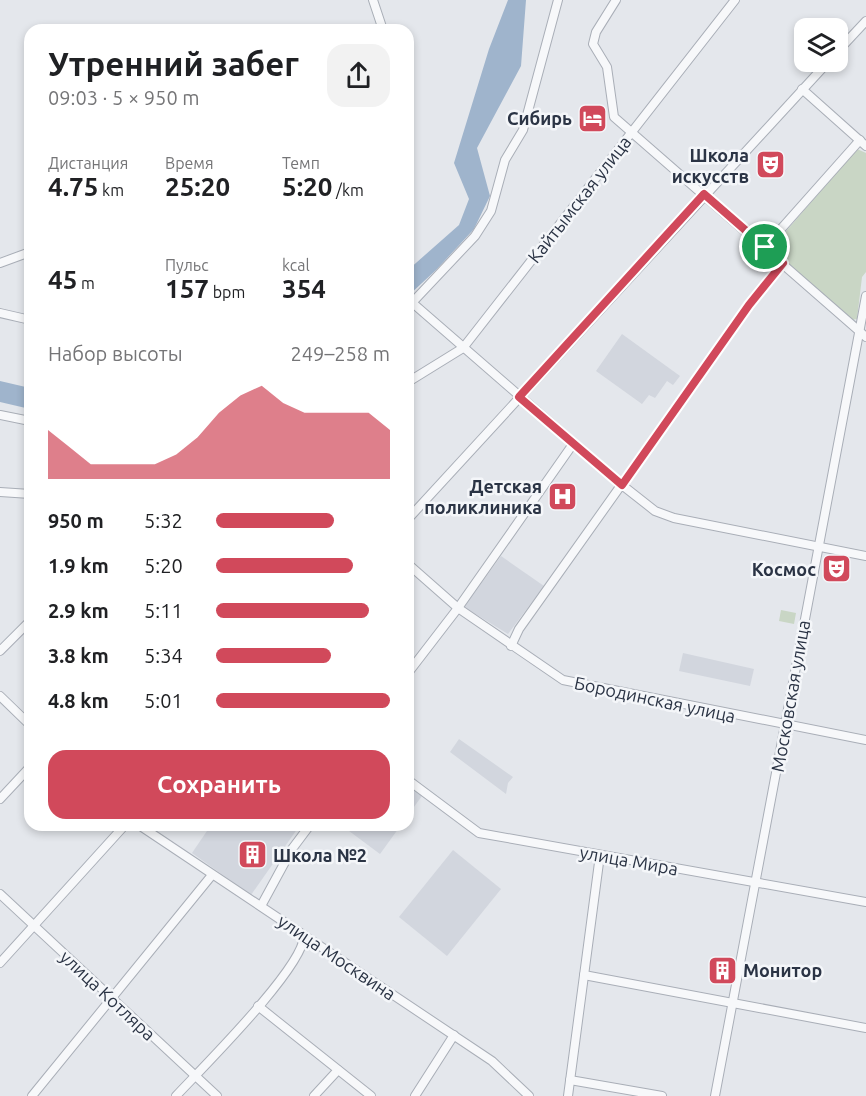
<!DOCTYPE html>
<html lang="ru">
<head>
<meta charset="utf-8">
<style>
  body { margin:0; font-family:Ubuntu,sans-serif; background:#f2f2f2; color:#202124; height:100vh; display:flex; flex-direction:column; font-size:22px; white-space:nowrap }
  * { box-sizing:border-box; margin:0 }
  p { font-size:20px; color:#757577 }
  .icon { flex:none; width:33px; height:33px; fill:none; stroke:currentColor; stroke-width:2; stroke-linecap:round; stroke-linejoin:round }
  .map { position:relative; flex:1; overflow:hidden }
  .drawer { position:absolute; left:24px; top:24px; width:390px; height:807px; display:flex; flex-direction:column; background:#fff; border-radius:18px; box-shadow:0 3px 9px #0003 }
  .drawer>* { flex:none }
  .fabs { position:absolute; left:794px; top:18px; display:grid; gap:12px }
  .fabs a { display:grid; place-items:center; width:54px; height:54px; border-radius:12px; background:#fff; box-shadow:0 3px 9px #0003; font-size:30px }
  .pin { position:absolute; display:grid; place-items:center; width:51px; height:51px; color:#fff; margin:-26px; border:3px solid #fff; border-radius:50%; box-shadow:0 2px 6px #0007 }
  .round { display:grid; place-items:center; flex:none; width:63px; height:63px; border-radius:18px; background:#f2f2f2 }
  .head { display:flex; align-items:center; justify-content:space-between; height:102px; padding:0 24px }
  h1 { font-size:33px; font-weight:700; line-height:45px }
  .figures { display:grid; grid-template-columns:repeat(3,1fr); gap:9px; height:102px; padding:6px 24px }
  .figures div { display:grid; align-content:center }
  .figures b { font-size:26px; font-weight:700 }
  .figures small { font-size:16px; font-weight:400 }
  .figures p { font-size:16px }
  .chart { height:168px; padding:12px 24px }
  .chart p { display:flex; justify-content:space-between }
  .chart svg { width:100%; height:108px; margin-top:6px; fill:#d1495b; opacity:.7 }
  .button { display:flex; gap:12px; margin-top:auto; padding:12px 24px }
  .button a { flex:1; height:69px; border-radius:18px; background:#d1495b; color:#fff; font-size:24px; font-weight:700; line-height:69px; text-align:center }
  ul { padding:0 24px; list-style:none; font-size:20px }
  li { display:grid; grid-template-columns:96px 72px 1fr; align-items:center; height:45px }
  li i { height:15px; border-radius:8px; background:#d1495b }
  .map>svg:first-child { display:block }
  .built { fill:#d2d6de }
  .green { fill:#c9d6c5 }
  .water { fill:#9fb4cc }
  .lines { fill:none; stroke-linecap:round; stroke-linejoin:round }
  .minor-casing { stroke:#a9aeb7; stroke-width:10 }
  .minor { stroke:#f7f8fa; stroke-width:8 }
  .route-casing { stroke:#fff; stroke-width:12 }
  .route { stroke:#d1495b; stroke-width:8 }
  .labels { text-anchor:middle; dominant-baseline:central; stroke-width:5; stroke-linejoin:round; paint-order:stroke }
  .poi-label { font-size:18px; font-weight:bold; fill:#2b3445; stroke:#f4f6f9; text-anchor:end }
  .street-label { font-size:18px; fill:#2b3445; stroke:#f4f6f9 }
</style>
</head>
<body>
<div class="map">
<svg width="866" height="1096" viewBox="0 0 866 1096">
  <rect width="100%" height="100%" fill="#e4e7ec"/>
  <g class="built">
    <polygon points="622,334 680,376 673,385 667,381 655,398 649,395 642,404 596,371"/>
    <polygon points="501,556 544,586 508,634 464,607"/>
    <polygon points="683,653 754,669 750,686 679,671"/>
    <polygon points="459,739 513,777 508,783 506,794 450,752"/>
    <polygon points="408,785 422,796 408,815"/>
    <polygon points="211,825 300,825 251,895 192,853"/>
    <polygon points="341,825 401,825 380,854"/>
    <polygon points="453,850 501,889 447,956 399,917"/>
  </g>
  <g class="green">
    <polygon points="857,149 866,153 866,272 862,277 857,319 852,320 778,256 775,244"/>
    <polygon points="781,610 796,613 794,624 779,621"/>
  </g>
  <g class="water">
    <polygon points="508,0 526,0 521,66 477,148 490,196 474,229 436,270 408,296 408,270 459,225 469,199 454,163 489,49"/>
    <polygon points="0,381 30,388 30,409 0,402"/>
  </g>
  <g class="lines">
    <defs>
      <g id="minor">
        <polyline points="373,0 383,30"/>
        <polyline points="616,0 596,32 593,44 607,67 614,117 866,337"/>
        <polyline points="837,52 866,21"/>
        <polyline points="802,89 866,146"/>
        <polyline points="765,247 860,140"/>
        <polyline points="0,263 30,252"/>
        <polyline points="408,299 622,485 655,511 674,518 866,556"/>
        <polyline points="408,307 475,236 491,211 505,160 523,130 558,0"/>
        <polyline points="0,313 26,319 30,317"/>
        <polyline points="408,382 463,348 735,0"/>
        <polyline points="0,415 30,421"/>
        <polyline points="0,492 30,494"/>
        <polyline points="408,519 828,62"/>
        <polyline points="408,564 458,608 563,680 866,740"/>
        <polyline points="511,646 519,629 749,305 783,263"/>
        <polyline points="0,651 30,621"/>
        <polyline points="408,673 458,608 573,444"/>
        <polyline points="0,696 30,725"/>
        <polyline points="408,780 479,833 866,902"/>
        <polyline points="0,799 30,767"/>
        <polyline points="139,825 492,1061 529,1096"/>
        <polyline points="0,894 217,1096"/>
        <polyline points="261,906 292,849 310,825"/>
        <polyline points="0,963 125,825"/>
        <polyline points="584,975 866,1028"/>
        <polyline points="258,1006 371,1096"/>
        <polyline points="570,1080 662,1096"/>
        <polyline points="32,1096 212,875"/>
        <path d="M176 1096C202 1068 303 968 304 936"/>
        <polyline points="314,1096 338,1070"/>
        <polyline points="415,1096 454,1035"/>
        <polyline points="568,1096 600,855"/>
        <polyline points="715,1096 866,296"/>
      </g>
    </defs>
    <use href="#minor" class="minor-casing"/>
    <use href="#minor" class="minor"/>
  </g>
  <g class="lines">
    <defs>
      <polygon id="route" points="704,194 783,263 749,305 622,485 519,397"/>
    </defs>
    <use href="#route" class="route-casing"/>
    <use href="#route" class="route"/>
  </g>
  <defs>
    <symbol id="hotel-square" viewBox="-11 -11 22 22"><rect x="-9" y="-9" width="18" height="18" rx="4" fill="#d1495b" stroke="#f4f6f9"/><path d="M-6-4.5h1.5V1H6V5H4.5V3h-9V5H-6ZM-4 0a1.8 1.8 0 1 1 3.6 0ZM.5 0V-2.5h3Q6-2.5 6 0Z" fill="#fff"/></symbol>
    <symbol id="theatre-square" viewBox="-11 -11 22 22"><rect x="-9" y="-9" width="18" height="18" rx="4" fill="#d1495b" stroke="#f4f6f9"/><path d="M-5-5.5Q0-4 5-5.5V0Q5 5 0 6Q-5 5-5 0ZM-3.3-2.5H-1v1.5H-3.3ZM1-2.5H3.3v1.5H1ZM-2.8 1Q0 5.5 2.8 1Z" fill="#fff"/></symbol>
    <symbol id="hospital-square" viewBox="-11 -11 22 22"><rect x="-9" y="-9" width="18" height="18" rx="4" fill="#d1495b" stroke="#f4f6f9"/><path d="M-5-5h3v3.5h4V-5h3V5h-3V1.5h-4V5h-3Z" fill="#fff"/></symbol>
    <symbol id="building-square" viewBox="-11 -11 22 22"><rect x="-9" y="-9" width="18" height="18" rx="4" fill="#d1495b" stroke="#f4f6f9"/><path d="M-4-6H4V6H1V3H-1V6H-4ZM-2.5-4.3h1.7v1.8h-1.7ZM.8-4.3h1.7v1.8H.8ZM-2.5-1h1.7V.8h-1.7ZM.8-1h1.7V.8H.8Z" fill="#fff"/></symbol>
  </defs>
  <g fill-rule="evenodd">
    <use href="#hotel-square" x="576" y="102" width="33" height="33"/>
    <use href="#theatre-square" x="754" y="148" width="33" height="33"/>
    <use href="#hospital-square" x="546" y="480" width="33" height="33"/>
    <use href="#theatre-square" x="820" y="552" width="33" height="33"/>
    <use href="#building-square" x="236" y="838" width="33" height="33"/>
    <use href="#building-square" x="706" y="954" width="33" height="33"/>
  </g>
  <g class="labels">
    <g class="poi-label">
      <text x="572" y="118">Сибирь</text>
      <text x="749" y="155">Школа<tspan x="749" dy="21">искусств</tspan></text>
      <text x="542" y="486">Детская<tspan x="542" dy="21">поликлиника</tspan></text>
      <text x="816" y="569">Космос</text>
      <text x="273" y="855" text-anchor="start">Школа №2</text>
      <text x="743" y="970" text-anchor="start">Монитор</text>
    </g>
    <g class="street-label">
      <text transform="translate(579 199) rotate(-52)">Кайтымская улица</text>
      <text transform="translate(790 696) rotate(-80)">Московская улица</text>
      <text transform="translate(655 699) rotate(12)">Бородинская улица</text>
      <text transform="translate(629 860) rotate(10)">улица Мира</text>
      <text transform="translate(337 957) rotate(34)">улица Москвина</text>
      <text transform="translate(108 995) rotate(43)">улица Котляра</text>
    </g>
  </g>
</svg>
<div class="fabs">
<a><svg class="icon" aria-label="layers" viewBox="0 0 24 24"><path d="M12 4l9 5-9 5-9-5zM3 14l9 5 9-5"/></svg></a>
</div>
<div class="pin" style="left:765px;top:247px;background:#1e9e55"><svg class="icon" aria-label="arrive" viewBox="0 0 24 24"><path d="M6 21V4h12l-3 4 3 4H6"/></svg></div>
<section class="drawer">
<div class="head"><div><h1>Утренний забег</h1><p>09:03 · 5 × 950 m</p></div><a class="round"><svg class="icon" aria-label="share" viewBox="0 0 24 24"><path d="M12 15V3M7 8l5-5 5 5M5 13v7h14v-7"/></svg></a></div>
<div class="figures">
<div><p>Дистанция</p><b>4.75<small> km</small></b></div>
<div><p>Время</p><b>25:20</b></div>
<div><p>Темп</p><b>5:20<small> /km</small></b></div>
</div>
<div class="figures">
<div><b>45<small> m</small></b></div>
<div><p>Пульс</p><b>157<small> bpm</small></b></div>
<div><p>kcal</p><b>354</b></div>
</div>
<div class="chart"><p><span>Набор высоты</span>249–258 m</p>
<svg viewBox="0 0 160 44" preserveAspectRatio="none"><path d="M0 44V24L10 31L20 38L30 38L40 38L50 38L60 34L70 27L80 17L90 10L100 6L110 13L120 17L130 17L140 17L150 17L160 24V44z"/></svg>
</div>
<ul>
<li><b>950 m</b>5:32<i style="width:68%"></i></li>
<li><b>1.9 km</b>5:20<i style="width:79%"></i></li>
<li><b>2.9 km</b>5:11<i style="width:88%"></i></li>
<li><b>3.8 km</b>5:34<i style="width:66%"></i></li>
<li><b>4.8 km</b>5:01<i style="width:100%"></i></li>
</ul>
<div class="button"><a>Сохранить</a></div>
</section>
</div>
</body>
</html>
